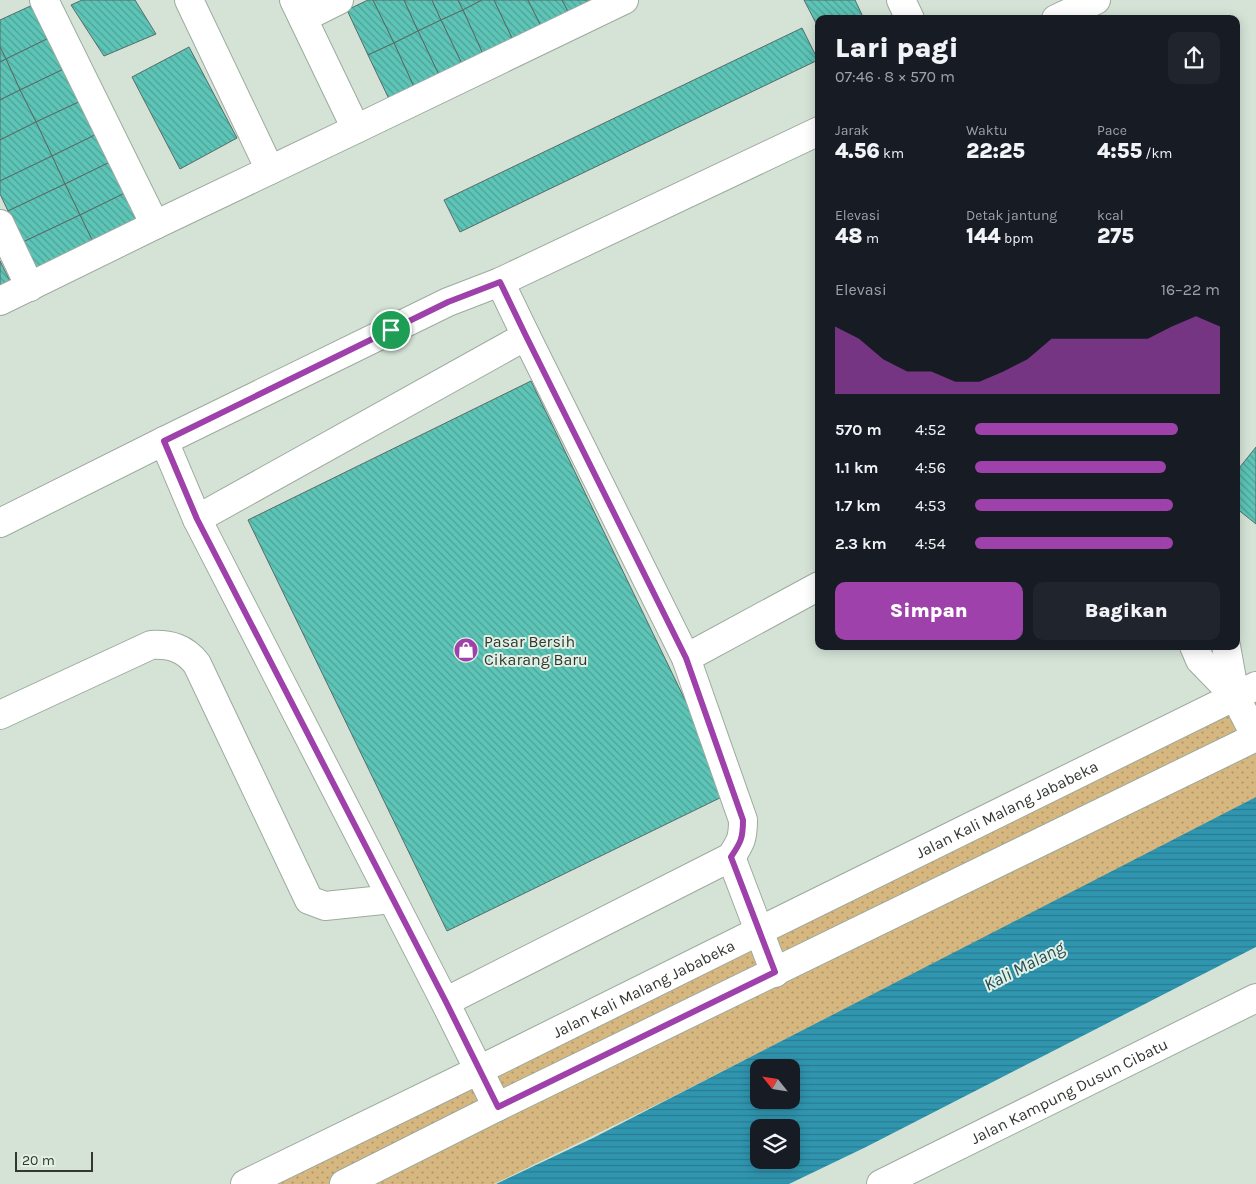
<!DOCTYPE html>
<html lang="id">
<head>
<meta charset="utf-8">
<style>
  body { margin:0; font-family:Karla,sans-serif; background:#20242c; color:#f1f3f6; height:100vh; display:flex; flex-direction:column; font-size:19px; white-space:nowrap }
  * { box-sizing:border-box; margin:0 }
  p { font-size:16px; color:#9ea1a6 }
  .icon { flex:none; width:28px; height:28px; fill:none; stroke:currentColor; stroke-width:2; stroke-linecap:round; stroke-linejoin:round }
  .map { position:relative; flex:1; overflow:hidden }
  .panel { position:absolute; left:815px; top:15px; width:425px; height:635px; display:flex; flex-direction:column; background:#171b24; border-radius:10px; box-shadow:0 2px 12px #0003 }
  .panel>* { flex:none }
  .needle { width:32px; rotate:300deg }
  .tools { position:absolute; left:750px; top:1059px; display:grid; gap:10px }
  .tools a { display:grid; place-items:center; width:50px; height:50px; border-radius:10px; background:#171b24; box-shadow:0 2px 12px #0003; font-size:25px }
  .scale { position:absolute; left:15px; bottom:12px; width:78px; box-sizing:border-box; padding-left:5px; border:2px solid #323732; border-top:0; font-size:14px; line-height:18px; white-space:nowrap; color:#323732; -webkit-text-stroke:4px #e2f0e4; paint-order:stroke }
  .pin { position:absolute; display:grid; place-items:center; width:42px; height:42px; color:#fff; margin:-21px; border:2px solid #fff; border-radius:50%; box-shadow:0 1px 5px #0007 }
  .round { display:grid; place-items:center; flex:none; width:52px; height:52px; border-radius:10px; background:#20242c }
  .headline { display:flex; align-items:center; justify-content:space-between; height:85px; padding:0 20px }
  h1 { font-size:28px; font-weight:800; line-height:38px }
  .stats { display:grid; grid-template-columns:repeat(3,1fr); gap:8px; height:85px; padding:5px 20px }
  .stats div { display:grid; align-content:center }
  .stats b { font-size:21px; font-weight:800 }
  .stats small { font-size:14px; font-weight:400 }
  .stats p { font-size:14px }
  .chart { height:140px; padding:10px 20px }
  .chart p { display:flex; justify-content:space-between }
  .chart svg { width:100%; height:90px; margin-top:5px; fill:#9e41ab; opacity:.7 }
  .primary-button { display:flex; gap:10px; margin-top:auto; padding:10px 20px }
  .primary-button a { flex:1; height:58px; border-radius:10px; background:#9e41ab; color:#fff; font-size:20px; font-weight:800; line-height:58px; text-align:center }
  .primary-button a+a { background:#20242c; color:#f1f3f6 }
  ul { padding:0 20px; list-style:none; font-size:16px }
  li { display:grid; grid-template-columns:80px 60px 1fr; align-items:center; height:38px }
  li i { height:12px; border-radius:6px; background:#9e41ab }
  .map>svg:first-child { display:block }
  .grass { fill:url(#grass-dots) }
  .water { fill:url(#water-rules); fill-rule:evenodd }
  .building { fill:url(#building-back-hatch); stroke:#596b68 }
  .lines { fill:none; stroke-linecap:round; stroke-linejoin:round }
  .minor-casing { stroke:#9daa9f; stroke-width:30 }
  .major-casing { stroke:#9daa9f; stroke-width:30 }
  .minor { stroke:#fff; stroke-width:28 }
  .major { stroke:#fff; stroke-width:28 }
  .route-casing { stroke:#fff; stroke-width:10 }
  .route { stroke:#9e41ab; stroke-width:6 }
  .labels { text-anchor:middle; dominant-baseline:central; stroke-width:4; stroke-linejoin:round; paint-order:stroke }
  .poi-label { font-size:16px; fill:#323732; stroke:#e2f0e4; text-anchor:start }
  .street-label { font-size:16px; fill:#323732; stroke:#e2f0e4 }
  .water-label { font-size:18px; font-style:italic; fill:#214c58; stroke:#e2f0e4 }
</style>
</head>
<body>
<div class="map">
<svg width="1256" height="1184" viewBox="0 0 1256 1184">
  <defs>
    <pattern id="grass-dots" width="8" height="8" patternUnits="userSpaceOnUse" patternTransform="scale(1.25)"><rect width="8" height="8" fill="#d7b780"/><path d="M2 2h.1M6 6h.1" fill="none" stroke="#af9669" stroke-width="1.8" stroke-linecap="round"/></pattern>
    <pattern id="water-rules" width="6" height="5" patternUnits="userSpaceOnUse" patternTransform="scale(1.25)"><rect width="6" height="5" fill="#3096b0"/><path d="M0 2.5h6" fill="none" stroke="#297b90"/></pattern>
    <pattern id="building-back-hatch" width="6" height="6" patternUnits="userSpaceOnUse" patternTransform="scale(1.25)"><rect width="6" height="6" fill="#5dc5b7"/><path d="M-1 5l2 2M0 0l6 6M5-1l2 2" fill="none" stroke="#4da195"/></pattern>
  </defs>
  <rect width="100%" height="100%" fill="#d5e3d7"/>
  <polygon class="grass" points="1256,686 1256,799 670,1098 494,1184 245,1184"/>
  <path class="water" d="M1256 797V947L866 1147 789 1184H496L593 1138ZM759 1068H791V1100H759ZM759 1128H791V1160H759Z"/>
  <g class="building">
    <polygon points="82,0 135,0 156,34 104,56 71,5"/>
    <polygon points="368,0 373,0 394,43 368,55 347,10"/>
    <polygon points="373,0 404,0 418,31 394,43"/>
    <polygon points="404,0 432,0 441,20 418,31"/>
    <polygon points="432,0 458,0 463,10 441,20"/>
    <polygon points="458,0 482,0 463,10"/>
    <polygon points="482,0 494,0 513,40 483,54 463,10"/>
    <polygon points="494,0 528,0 541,26 513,40"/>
    <polygon points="528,0 562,0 569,13 541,26"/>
    <polygon points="562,0 595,0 569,13"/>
    <polygon points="804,0 855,0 863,17 859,19 819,19 819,29"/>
    <polygon points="39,2 55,35 6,59 0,47 0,20"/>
    <polygon points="463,10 483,54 462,64 441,20"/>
    <polygon points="441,20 462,64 439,75 418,31"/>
    <polygon points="802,28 818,60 460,232 444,200"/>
    <polygon points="418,31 439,75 414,87 394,43"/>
    <polygon points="55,35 70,66 20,90 6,59"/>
    <polygon points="394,43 414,87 389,99 368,55"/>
    <polygon points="0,47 6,59 0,62"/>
    <polygon points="189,47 237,138 180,169 132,77"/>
    <polygon points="6,59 20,90 0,100 0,62"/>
    <polygon points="70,66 85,99 36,122 20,90"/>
    <polygon points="20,90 36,122 0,140 0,100"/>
    <polygon points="85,99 101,132 52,156 36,122"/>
    <polygon points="36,122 52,156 0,181 0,140"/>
    <polygon points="101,132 114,160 65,184 52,156"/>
    <polygon points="52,156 65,184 8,211 0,194 0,181"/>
    <polygon points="114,160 129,191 80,215 65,184"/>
    <polygon points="65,184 80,215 23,242 8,211"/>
    <polygon points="129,191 143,220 94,244 80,215"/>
    <polygon points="80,215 94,244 37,271 23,242"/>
    <polygon points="0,261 11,283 0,288"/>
    <polygon points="531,381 730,793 447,931 248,520"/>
    <polygon points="1256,447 1256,524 1236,508 1236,472"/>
  </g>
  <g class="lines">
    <defs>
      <g id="minor">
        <polyline points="44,0 155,225"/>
        <polyline points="189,0 270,170"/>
        <polyline points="294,0 356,129"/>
        <polyline points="901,0 910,19"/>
        <polyline points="303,18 339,0"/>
        <polyline points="1056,19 1096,0"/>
        <polyline points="0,224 30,287"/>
        <polyline points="0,301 155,225 356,129 624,0"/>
        <polyline points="164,441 197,519 445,1002 497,1107"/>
        <polyline points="197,519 526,336"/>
        <polyline points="0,523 164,441 448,302 500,282 819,131"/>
        <polyline points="1194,646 1200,660 1235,696"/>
        <polyline points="1226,646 1235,696 1256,737"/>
        <polyline points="686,658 819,586"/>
        <path d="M0 715 151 645C170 644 185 648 197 664L309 900 325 906 392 899"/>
        <polyline points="731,857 775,973"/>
        <path d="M445 1002 731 857C741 842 743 838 743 820L686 658 526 336 500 282"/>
        <path id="s1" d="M881 1184 1256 998"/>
      </g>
      <g id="major">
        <path id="s2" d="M245 1184 479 1070 759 931 1256 686"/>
        <polyline points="344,1184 497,1107 1256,737"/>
      </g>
    </defs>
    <use href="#minor" class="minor-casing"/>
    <use href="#major" class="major-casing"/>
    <use href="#minor" class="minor"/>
    <use href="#major" class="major"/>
  </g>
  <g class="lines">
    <defs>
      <path id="route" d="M500 282 526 336 686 658 743 820C743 838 741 842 731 857L775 972 498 1107 446 1002 197 519 164 441 448 302Z"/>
    </defs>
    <use href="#route" class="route-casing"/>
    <use href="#route" class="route"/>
  </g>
  <defs>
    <symbol id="shop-disc" viewBox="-11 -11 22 22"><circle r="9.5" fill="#9e41ab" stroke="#e2f0e4"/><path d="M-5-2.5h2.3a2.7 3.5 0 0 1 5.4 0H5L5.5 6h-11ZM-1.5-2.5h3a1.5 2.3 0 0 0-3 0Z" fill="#fff"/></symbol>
  </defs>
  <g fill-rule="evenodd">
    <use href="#shop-disc" x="452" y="636" width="28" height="28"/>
  </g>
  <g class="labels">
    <g class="poi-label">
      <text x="484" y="641">Pasar Bersih<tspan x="484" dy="18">Cikarang Baru</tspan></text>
    </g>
    <g class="street-label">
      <text stroke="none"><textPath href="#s2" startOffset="849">Jalan Kali Malang Jababeka</textPath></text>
      <text stroke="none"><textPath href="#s2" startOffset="444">Jalan Kali Malang Jababeka</textPath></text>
      <text stroke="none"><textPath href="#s1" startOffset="210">Jalan Kampung Dusun Cibatu</textPath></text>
    </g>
    <g class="water-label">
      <text transform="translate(1024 966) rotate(-27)">Kali Malang</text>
    </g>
  </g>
</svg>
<div class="tools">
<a><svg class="needle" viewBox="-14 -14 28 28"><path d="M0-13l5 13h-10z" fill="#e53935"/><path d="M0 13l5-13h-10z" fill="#9ea1a6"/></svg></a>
<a><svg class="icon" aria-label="layers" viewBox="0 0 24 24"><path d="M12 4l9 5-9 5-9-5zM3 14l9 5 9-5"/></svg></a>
</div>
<div class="scale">20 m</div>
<div class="pin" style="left:391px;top:330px;background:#1e9e55"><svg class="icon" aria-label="arrive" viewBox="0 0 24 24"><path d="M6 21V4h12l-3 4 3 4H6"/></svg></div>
<section class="panel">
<div class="headline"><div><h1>Lari pagi</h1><p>07:46 · 8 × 570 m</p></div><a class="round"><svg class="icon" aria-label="share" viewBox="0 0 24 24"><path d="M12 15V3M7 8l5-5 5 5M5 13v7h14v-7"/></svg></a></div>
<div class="stats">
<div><p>Jarak</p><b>4.56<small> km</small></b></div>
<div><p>Waktu</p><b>22:25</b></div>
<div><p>Pace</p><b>4:55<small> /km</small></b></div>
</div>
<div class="stats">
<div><p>Elevasi</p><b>48<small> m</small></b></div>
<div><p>Detak jantung</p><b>144<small> bpm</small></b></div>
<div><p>kcal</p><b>275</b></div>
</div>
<div class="chart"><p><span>Elevasi</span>16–22 m</p>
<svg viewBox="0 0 160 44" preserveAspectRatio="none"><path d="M0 44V11L10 17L20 27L30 33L40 33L50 38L60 38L70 33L80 27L90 17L100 17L110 17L120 17L130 17L140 11L150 6L160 11V44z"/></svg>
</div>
<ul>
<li><b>570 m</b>4:52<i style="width:83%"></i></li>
<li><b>1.1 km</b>4:56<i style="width:78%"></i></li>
<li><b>1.7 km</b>4:53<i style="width:81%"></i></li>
<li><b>2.3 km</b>4:54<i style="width:81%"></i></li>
</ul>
<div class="primary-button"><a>Simpan</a><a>Bagikan</a></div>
</section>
</div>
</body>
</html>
